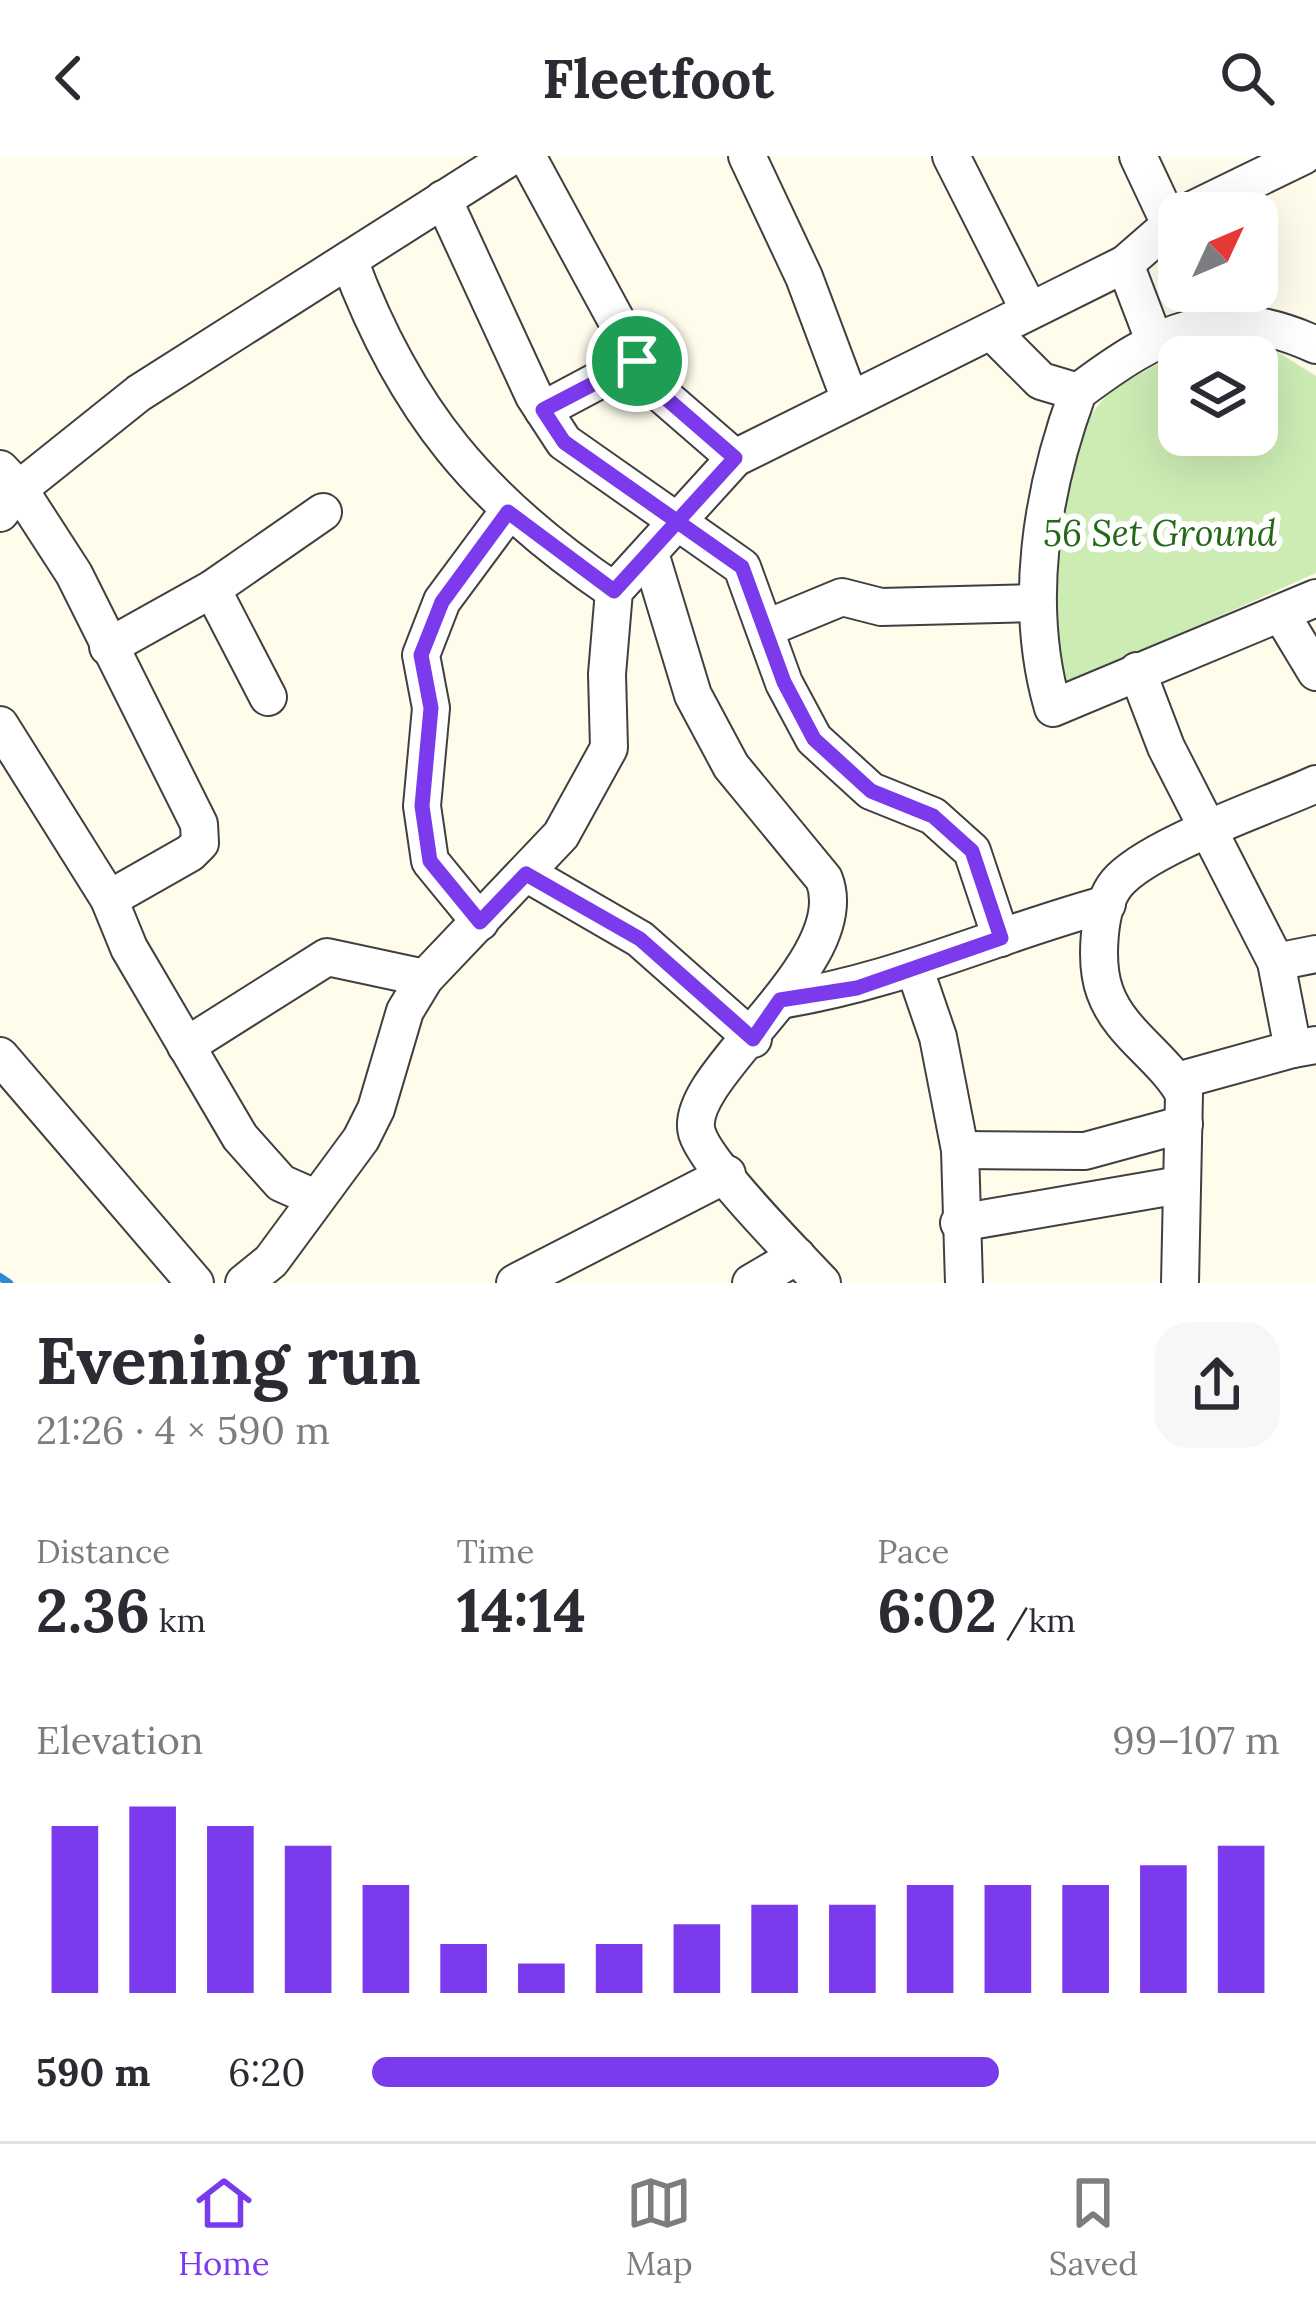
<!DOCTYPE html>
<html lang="en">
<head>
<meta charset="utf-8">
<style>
  body { margin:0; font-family:Lora,serif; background:#f7f7f7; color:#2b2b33; height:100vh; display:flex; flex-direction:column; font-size:45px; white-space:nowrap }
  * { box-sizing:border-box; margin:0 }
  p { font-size:39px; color:#7c7c81 }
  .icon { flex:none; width:66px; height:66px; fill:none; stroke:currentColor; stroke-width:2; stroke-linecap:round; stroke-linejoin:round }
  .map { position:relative; height:1127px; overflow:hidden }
  .panel { display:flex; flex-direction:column; background:#fff; flex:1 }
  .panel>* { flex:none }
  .needle { width:78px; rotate:46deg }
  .tools { position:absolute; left:1158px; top:36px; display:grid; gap:24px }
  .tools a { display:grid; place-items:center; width:120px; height:120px; border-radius:24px; background:#fff; box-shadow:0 12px 48px #0002; font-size:60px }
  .pin { position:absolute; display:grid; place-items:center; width:102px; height:102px; color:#fff; margin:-51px; border:6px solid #fff; border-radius:50%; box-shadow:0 3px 12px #0007 }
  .round { display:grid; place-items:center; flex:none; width:126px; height:126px; border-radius:36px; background:#f7f7f7 }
  .summary { display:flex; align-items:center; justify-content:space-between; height:204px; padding:0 36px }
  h1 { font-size:66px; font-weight:700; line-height:90px }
  .figures { display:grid; grid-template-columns:repeat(3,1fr); gap:18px; height:204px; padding:12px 36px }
  .figures div { display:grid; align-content:center }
  .figures b { font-size:60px; font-weight:700 }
  .figures small { font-size:33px; font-weight:400 }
  .figures p { font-size:33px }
  .chart { height:336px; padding:24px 36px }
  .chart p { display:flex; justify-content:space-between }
  .chart svg { width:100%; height:216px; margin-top:12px; stroke:#7c3aed; stroke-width:6 }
  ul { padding:0 36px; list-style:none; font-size:39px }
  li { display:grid; grid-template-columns:192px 144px 1fr; align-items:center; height:90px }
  li i { height:30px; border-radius:15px; background:#7c3aed }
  header { display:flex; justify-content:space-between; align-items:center; height:156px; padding:0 36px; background:#fff; font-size:54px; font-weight:700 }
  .tabs { display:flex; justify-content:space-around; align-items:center; height:168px; border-top:3px solid #e1e1e2; background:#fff; font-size:33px; color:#7c7c81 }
  .tabs a { display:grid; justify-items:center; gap:6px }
  .tabs .current { color:#7c3aed }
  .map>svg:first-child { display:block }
  .green { fill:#cdecb3; fill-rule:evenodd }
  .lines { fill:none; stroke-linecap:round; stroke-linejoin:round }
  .stream { stroke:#2e89d7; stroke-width:8 }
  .minor-casing { stroke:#404040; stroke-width:40 }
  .minor { stroke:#fff; stroke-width:36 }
  .route-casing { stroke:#fff; stroke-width:24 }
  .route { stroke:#7c3aed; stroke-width:15 }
  .labels { text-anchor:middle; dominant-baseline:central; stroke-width:12; stroke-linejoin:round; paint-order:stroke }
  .park-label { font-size:36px; font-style:italic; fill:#246918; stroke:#fff }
</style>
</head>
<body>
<header><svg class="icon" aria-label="back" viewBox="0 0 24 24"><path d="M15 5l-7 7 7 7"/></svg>Fleetfoot<svg class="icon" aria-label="search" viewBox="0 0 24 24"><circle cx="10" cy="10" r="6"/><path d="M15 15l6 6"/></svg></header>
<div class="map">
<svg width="1316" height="1127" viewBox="0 0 1316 1127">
  <rect width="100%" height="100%" fill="#fffcec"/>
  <path class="green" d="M1237 181 1273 193 1316 220V417L1061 531 1052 399 1080 272 1110 235 1159 207ZM1179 201H1257V279H1179Z"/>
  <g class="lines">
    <polyline class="stream" points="0,1121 9,1127"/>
    <defs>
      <g id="minor">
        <polyline points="527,0 652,230 735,302"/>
        <polyline points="747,0 804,121 849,241"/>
        <polyline points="951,0 1028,152"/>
        <polyline points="1138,0 1169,66"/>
        <polyline points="443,43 534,240 564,286 742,411 784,527 814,583 871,635 933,660 972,695 1001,782"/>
        <polyline points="1186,57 1303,0"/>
        <path d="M349 104C405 255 481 345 614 435"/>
        <polyline points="1125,108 1154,184"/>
        <polyline points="991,175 1041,225 1078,236"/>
        <path d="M1316 189C1218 144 1159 175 1078 236 1041 336 1023 449 1053 552L1316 442"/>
        <polyline points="543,254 637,204"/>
        <polyline points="0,313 19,333 74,418 199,668 200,687 190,697 109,743"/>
        <polyline points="0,357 19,333 139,237 512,0"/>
        <path d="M650 397 693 539 731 610 824 723C857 807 680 920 697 977 707 1010 795 1098 822 1127"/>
        <polyline points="212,433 268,541"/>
        <polyline points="1281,458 1316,516"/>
        <polyline points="767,472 842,441 881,451 1036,447"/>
        <polyline points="108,491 212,433 323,356"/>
        <polyline points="1137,515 1166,591 1276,806 1293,893 1316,889"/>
        <polyline points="0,569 109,743 129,792 240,981 281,1027 315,1042"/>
        <polyline points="526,717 640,783 753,883"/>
        <polyline points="480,766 430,705 422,650 431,552 421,499 442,445 508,356"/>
        <polyline points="1276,806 1316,798"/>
        <polyline points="915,814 938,881 960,994 964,1127"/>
        <path d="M780 844C899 825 993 779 1107 748"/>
        <polyline points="186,890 327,801 425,822"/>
        <polyline points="0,900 195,1127"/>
        <polyline points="1177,925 1293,893"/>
        <polyline points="960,994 1085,995 1184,968"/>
        <polyline points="959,1067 1180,1029"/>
        <polyline points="244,1127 271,1105 361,983 376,953 405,855 425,822 561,679 609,592 607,518 614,435 735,302 1125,108 1179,61"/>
        <polyline points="515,1127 727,1018"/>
        <polyline points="751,1127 797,1100"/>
        <path d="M1180 1127 1184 938C1163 900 1120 878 1105 836 1095 809 1097 751 1117 727 1148 690 1268 650 1316 628"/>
      </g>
    </defs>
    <use href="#minor" class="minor-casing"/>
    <use href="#minor" class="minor"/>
  </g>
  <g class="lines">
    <defs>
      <polyline id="route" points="637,205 652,230 735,302 614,435 508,356 442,446 421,499 431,552 422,650 430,705 480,766 526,718 640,783 753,883 780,844 857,832 1001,782 972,695 933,660 871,635 814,583 784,526 742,411 564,286 543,254 637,205"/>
    </defs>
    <use href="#route" class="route-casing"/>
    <use href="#route" class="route"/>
  </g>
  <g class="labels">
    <g class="park-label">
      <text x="1160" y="377">56 Set Ground</text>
    </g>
  </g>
</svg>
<div class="tools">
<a><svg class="needle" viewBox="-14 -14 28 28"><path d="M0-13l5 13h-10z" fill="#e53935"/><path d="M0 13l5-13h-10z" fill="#7c7c81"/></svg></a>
<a><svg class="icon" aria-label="layers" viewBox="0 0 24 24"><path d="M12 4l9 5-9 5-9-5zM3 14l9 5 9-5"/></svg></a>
</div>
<div class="pin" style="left:637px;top:205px;background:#1e9e55"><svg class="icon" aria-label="arrive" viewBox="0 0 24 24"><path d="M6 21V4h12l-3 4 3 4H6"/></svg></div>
</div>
<section class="panel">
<div class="summary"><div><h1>Evening run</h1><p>21:26 · 4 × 590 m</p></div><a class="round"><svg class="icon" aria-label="share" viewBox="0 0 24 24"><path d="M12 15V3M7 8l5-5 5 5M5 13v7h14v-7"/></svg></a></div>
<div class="figures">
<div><p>Distance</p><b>2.36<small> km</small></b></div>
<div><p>Time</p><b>14:14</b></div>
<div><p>Pace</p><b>6:02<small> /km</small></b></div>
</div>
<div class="chart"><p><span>Elevation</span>99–107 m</p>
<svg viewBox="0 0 160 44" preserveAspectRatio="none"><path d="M5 44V10M15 44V6M25 44V10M35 44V14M45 44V22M55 44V34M65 44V38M75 44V34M85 44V30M95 44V26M105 44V26M115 44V22M125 44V22M135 44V22M145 44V18M155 44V14"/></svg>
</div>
<ul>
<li><b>590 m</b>6:20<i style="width:69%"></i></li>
</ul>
</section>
<nav class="tabs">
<a class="current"><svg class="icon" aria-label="home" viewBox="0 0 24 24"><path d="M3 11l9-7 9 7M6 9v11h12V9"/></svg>Home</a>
<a><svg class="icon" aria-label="map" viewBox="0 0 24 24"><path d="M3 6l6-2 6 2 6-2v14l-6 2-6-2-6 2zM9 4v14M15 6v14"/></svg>Map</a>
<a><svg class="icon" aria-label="saved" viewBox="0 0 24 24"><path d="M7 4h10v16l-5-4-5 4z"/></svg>Saved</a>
</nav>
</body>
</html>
